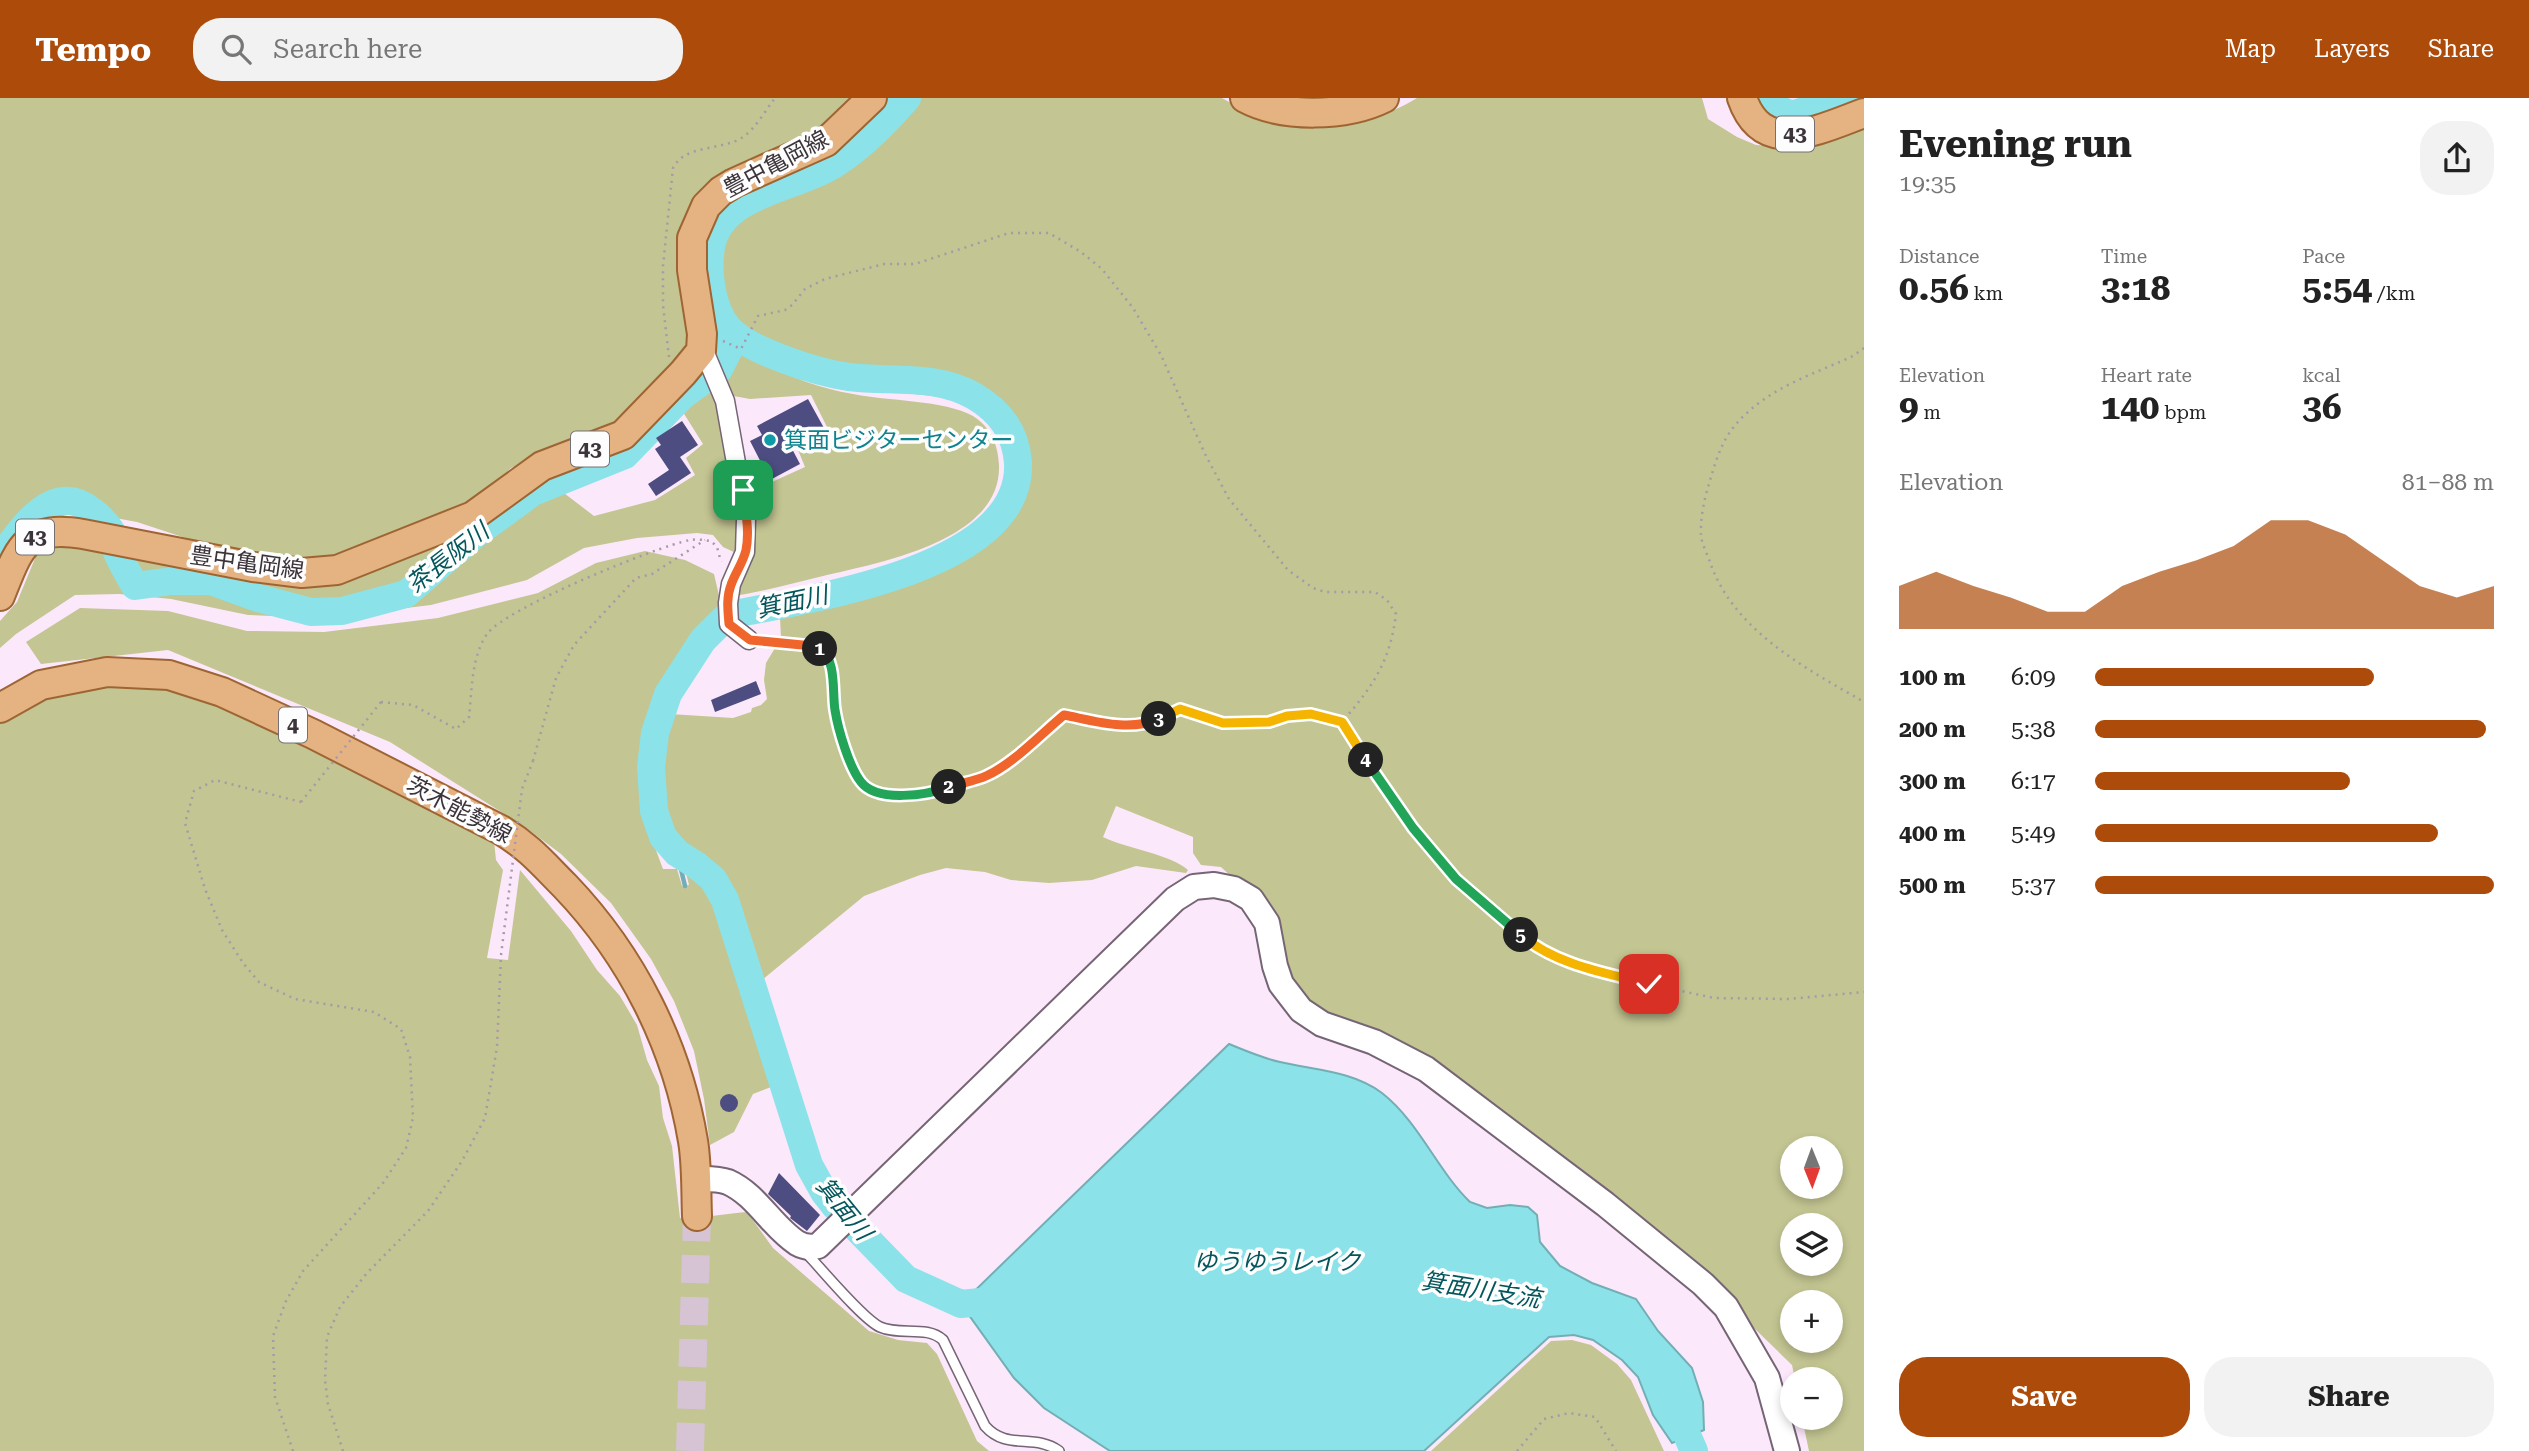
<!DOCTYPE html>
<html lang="en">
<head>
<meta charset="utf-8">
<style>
  body { margin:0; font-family:"Roboto Serif","Noto Sans JP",serif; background:#f2f2f2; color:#222; height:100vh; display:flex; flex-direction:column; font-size:26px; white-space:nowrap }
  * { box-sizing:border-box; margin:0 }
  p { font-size:23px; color:#767676 }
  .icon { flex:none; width:38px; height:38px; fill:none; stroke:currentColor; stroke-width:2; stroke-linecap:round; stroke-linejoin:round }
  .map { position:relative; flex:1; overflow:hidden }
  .panel { display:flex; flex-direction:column; background:#fff; width:665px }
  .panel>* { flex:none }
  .needle { width:46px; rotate:179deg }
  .buttons { position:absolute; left:1780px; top:1038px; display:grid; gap:14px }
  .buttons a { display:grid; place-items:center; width:63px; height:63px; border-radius:50%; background:#fff; box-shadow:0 4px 10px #0003; font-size:35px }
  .pin { position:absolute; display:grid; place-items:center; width:60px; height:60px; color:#fff; margin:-30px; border-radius:14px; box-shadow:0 4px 10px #0006 }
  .km { position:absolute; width:35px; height:35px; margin:-18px; border-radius:50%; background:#222; color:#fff; font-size:19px; line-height:35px; text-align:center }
  .round { display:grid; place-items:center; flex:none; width:74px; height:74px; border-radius:28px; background:#f2f2f2 }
  .headline { display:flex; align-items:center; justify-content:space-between; height:119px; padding:0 35px }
  h1 { font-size:38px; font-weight:700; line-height:52px }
  .metrics { display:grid; grid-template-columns:repeat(3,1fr); gap:10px; height:119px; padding:7px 35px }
  .metrics div { display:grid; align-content:center }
  .metrics b { font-size:35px; font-weight:700 }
  .metrics small { font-size:19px; font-weight:400 }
  .metrics p { font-size:19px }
  .chart { height:196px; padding:14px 35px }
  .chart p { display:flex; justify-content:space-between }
  .chart svg { width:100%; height:126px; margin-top:7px; fill:#ad4c0a; opacity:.7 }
  .cta { display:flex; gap:14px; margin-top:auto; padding:14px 35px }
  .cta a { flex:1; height:80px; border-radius:28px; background:#ad4c0a; color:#fff; font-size:28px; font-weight:700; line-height:80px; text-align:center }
  .cta a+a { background:#f2f2f2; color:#222 }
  ul { padding:0 35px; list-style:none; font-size:23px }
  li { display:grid; grid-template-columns:112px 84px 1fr; align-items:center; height:52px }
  li i { height:18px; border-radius:9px; background:#ad4c0a }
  header { display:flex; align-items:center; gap:42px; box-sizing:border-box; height:98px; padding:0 35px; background:#ad4c0a; color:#fff }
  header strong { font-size:33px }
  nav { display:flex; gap:38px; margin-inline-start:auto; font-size:24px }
  .search { width:490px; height:63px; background:#f2f2f2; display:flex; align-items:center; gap:18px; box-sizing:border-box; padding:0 24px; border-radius:28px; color:#767676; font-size:26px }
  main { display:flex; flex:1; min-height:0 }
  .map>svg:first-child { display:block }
  .green { fill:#c3c592; fill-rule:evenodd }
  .water { fill:#8be3e9; stroke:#73aeb5; stroke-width:2 }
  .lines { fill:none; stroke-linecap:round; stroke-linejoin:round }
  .stream { stroke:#73aeb5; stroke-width:4.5 }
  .river { stroke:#8be3e9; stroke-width:28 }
  .building { fill:#4e4d82 }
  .primary-tunnel { stroke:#d6c4d5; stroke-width:28; stroke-dasharray:28 14; stroke-linecap:butt }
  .lane-casing { stroke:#766575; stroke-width:12 }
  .street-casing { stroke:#766575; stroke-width:21 }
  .secondary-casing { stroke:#766575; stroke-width:28 }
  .primary-casing { stroke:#9e6533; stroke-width:32 }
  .path { stroke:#a899a7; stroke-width:2.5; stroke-dasharray:2 5; stroke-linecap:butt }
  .lane { stroke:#fff; stroke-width:9 }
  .street { stroke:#fff; stroke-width:18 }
  .secondary { stroke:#fff; stroke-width:24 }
  .primary { stroke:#e5b282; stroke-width:28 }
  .path-bridge { stroke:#a899a7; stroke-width:2.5; stroke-dasharray:2 5; stroke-linecap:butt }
  .split-1-casing { stroke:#fff; stroke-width:14 }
  .split-2-casing { stroke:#fff; stroke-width:14 }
  .split-3-casing { stroke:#fff; stroke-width:14 }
  .split-4-casing { stroke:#fff; stroke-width:14 }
  .split-5-casing { stroke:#fff; stroke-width:14 }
  .split-6-casing { stroke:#fff; stroke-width:14 }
  .split-1 { stroke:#f0652b; stroke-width:9 }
  .split-2 { stroke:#22a559; stroke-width:9 }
  .split-3 { stroke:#f0652b; stroke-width:9 }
  .split-4 { stroke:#f5b400; stroke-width:9 }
  .split-5 { stroke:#22a559; stroke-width:9 }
  .split-6 { stroke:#f5b400; stroke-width:9 }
  .culture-dot { fill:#0f9aa8; stroke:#fdfdfd; stroke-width:2.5 }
  .labels { text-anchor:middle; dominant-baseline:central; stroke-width:7; stroke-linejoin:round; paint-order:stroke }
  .shield { fill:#fdfdfd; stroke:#767075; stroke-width:2 }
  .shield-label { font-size:21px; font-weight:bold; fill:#3c343b }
  .street-label { font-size:23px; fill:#3c343b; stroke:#fdfdfd }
  .culture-label { font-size:23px; fill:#0d838f; stroke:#fdfdfd; text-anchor:start }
  .water-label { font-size:24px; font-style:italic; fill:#03565b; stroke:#fdfdfd }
</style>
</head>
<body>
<header>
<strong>Tempo</strong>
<div class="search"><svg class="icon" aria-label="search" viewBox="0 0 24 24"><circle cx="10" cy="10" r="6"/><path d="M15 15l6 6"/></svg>Search here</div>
<nav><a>Map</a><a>Layers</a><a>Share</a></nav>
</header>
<main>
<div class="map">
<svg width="1864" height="1353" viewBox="0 0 1864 1353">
  <rect width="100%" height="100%" fill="#fce8fb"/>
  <g class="green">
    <polygon points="0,0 859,0 825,32 712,87 689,244 686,252 632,313 579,344 511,370 469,409 400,442 302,466 213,449 137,424 99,417 67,417 32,425 8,440 0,462"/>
    <path d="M889 0H1222C1241 11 1260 23 1281 27 1324 34 1381 23 1417 0H1702L1708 21 1737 39 1756 47 1786 49 1864 24V1353H1809L1802 1320H1830V1281H1795L1792 1267 1646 1125 1308 908 1233 780 1221 769 1201 767 1193 755V739L1116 708 1103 739C1128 751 1170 756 1188 772L1186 775 1136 768 1092 782 1049 785 1011 782 985 774 946 770 920 777 864 798 762 882C752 853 742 807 726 782 713 763 693 756 678 740 653 712 658 648 670 616L733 620 751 614 752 610 761 607 767 601 764 582 766 565 781 540 779 499C847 483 1021 460 1009 360 1006 339 995 318 975 309 952 297 913 297 887 293 838 285 793 273 750 252 742 248 732 245 726 240 710 228 700 169 702 150 703 137 712 122 717 110L836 47ZM1792 1050H1830V1088H1792ZM1792 1127H1830V1166H1792ZM1792 1204H1830V1242H1792Z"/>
    <path d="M725 247C767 268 806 288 853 296 886 303 945 302 973 318 991 329 998 347 999 367 1002 443 878 465 823 478 794 485 765 493 735 498L748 395 805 369 796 347 828 331 811 297 750 301 728 297 715 266Z"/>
    <polygon points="708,270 719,298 737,422 736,455 723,449 713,437 697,435 637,440 584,450 527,482 431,507 323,520 248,517 171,501 119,496 75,497 16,536 0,550 0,523 17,504 36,458 42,451 63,444 292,485 543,379 594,418 655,402 695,377 686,360 703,346 681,311 639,354 627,345 691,281"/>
    <path d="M645 453 685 462 714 476 723 515C674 553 649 599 644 661 642 675 640 690 643 704 646 727 655 749 663 771H677L682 788 689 787 685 771 703 786 714 802 756 930 753 933 771 989 753 996 734 1034 710 1047 704 1001 694 953 674 903 651 861 611 805 561 756 525 729 390 644 168 552 41 566 26 544 80 510 168 513 247 533 324 534 438 520 538 495 596 465Z"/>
    <path d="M103 587 167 592 217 606 494 743 496 762 503 772 487 860 508 862 520 772 571 833 597 872 620 898 637 927 647 962 659 988 663 1020 672 1048 680 1120C704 1120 724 1116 747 1114L773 1150 869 1233 898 1242 927 1245 937 1256 977 1343 989 1353H0V621L45 598Z"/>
    <polygon points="1572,1242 1591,1247 1617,1266 1631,1282 1664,1353 1431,1353 1551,1243"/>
  </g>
  <path class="water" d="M1229 946C1246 953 1262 960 1280 964 1314 972 1353 973 1382 995 1419 1024 1437 1072 1470 1104L1487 1110 1510 1107 1528 1109 1537 1117 1540 1144 1560 1168 1592 1185 1636 1201 1658 1233 1692 1270 1703 1304 1704 1332 1672 1345 1653 1317 1638 1279 1622 1262 1593 1242 1574 1237 1549 1239 1424 1353H1110L1044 1310 1014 1280 961 1206Z"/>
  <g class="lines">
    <polyline class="stream" points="677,755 685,788"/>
    <g class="river">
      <path d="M907 0C887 23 859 51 833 67 796 91 720 95 711 149 707 174 711 209 728 230 748 253 819 275 849 279 891 284 936 276 974 298 1000 313 1016 335 1018 365 1023 471 811 500 735 516L724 521 703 542 668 596 655 635 651 669 654 713 663 739 677 755 696 767 713 781 725 802 809 1067 824 1094 835 1108 906 1181 961 1206 999 1202"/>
      <polyline points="1765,0 1773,8 1791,17 1845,0"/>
      <path d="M0 461C21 431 53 381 92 413 100 419 106 425 111 433 116 440 115 447 117 454 122 466 129 477 135 488L172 483H211L258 500 311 514 342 513 406 496 477 435 533 394 625 357 682 298 719 271 729 251 732 234"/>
      <polyline points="1674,1307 1694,1353"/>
    </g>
  </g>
  <g class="building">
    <polygon points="808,301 824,330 790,347 800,366 770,382 750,343 762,337 757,328"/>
    <polygon points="682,323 698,347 680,359 691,375 656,398 648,386 669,372 655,351 661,347 656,340"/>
    <polygon points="756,583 761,596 715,614 711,602"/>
    <circle cx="729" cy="1005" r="9"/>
    <polygon points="779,1075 820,1117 807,1133 790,1120 791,1118 768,1096"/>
  </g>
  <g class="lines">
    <polyline class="primary-tunnel" points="690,1353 697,1118"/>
    <defs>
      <path id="lane" d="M808 1151 809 1158C824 1174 863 1221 880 1229 900 1238 927 1227 943 1242L985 1328C1007 1353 1034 1335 1059 1353"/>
      <polyline id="street" points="702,248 725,303 746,421 745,454 731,486 728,505 729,526 749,542"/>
      <path id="secondary" d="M695 1081C706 1081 717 1080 728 1084 757 1097 771 1128 797 1145 804 1149 810 1150 818 1148L1175 801 1194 789 1214 787 1234 791 1251 801 1267 825 1275 868 1281 886 1301 912 1322 926 1374 944 1426 971 1605 1106 1703 1186 1726 1209 1767 1280 1787 1353"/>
      <g id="primary">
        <path d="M1245 0C1282 20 1346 19 1384 0"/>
        <path d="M1742 0C1763 61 1820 31 1864 15"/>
        <path d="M0 498C19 451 24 426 83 436L253 469 302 475 337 472 473 418 542 368 623 337 683 275 701 253 702 236 692 172V140L706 108 721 93 734 85 826 44 872 0"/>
        <path d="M0 610 41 587 107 574 169 577 222 594 313 636 501 732C529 749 542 765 565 788 632 858 677 947 693 1043 697 1067 696 1093 697 1118"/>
      </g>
    </defs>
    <use href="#lane" class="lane-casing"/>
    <use href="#street" class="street-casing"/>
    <use href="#secondary" class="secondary-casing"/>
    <use href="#primary" class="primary-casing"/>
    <g class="path">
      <path d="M723 243 741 251 758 218 785 212 792 207 805 191 825 181 884 166H915L1009 135H1049L1081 154 1102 171 1133 210 1161 257 1205 356 1229 401 1288 472 1313 490 1325 494H1375L1387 502 1396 516C1390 564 1373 588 1342 624"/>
      <path d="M1864 250 1853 258C1818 274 1778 287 1749 313 1724 335 1718 355 1709 386 1704 401 1700 423 1701 438 1702 446 1707 456 1710 464 1733 532 1805 570 1864 604"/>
      <path d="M669 259 663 207V168L673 70C685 46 722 53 743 39 756 30 765 13 775 0"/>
      <path d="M765 543 813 548 824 552C838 581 833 620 845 651 849 661 854 677 861 685 888 716 985 683 1012 663 1019 658 1024 650 1031 644 1042 635 1053 626 1064 617L1117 627 1146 626 1180 611 1223 625 1269 624 1288 618 1311 616 1342 624 1413 730 1456 781 1532 847 1575 867 1649 886 1714 900 1789 901 1864 894"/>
      <path d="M381 604 413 607 456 631 469 619C472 593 471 559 487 536 506 510 655 449 690 442 697 441 704 442 711 443L717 449 721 464"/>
      <polyline points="533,663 556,580 574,547 636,480 652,476 705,442"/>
      <polyline points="293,1353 275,1299 273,1238 286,1203 303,1173 383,1085 406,1050 413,1020 410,959 401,931 374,914 295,901 259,884 243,865 222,832 205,791 185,725 194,693 215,682 301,704"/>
      <polyline points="343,1353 328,1306 325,1282 327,1239 340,1209 367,1175 428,1113 462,1063 485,1020 497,949 501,857"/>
      <polyline points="1517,1353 1544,1321 1569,1315 1595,1319 1616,1353"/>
    </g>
    <use href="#lane" class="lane"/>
    <use href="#street" class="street"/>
    <use href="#secondary" class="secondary"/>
    <use href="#primary" class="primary"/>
    <g class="path-bridge">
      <polyline points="301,704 381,604"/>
      <polyline points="501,857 522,691 533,663"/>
    </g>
  </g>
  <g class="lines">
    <defs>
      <path id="split-1" d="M743 392C745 412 750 432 746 452 743 465 735 475 731 487 726 500 728 513 729 526L750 542 813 548 820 551"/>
      <path id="split-2" d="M820 551C837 562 832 594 835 612 838 631 849 669 861 684 877 705 928 697 949 689"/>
      <path id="split-3" d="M949 689C961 685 975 683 986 678 1013 666 1040 637 1064 617 1095 623 1129 634 1159 621"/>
      <polyline id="split-4" points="1159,621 1180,611 1223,625 1269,624 1287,618 1311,616 1342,624 1366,662"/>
      <polyline id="split-5" points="1366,662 1413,730 1456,781 1521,837"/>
      <path id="split-6" d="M1521 837C1556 867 1606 875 1649 886"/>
    </defs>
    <use href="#split-1" class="split-1-casing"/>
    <use href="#split-2" class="split-2-casing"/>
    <use href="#split-3" class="split-3-casing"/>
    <use href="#split-4" class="split-4-casing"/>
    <use href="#split-5" class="split-5-casing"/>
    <use href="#split-6" class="split-6-casing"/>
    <use href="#split-1" class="split-1"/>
    <use href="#split-2" class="split-2"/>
    <use href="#split-3" class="split-3"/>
    <use href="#split-4" class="split-4"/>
    <use href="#split-5" class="split-5"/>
    <use href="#split-6" class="split-6"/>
  </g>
  <circle class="culture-dot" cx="770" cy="342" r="7"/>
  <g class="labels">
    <g class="shield">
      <rect x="1776" y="18.5" width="38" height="35" rx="5"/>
      <rect x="571" y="333.5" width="38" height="35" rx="5"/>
      <rect x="16" y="421.5" width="38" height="35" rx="5"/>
      <rect x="279" y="609.5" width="28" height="35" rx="5"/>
    </g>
    <g class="shield-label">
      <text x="1795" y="36">43</text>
      <text x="590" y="351">43</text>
      <text x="35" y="439">43</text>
      <text x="293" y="627">4</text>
    </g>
    <g class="street-label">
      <text transform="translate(776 66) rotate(-28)">豊中亀岡線</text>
      <text transform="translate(247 465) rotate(8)">豊中亀岡線</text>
      <text transform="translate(459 712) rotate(28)">茨木能勢線</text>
    </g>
    <g class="culture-label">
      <text x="784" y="342">箕面ビジターセンター</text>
    </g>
    <g class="water-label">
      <text transform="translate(448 460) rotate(-38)">茶長阪川</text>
      <text transform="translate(792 504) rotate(-12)">箕面川</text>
      <text transform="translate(844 1111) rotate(51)">箕面川</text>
      <text x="1277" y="1164">ゆうゆうレイク</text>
      <text transform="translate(1481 1192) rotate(9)">箕面川支流</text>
    </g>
  </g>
</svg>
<div class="buttons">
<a><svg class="needle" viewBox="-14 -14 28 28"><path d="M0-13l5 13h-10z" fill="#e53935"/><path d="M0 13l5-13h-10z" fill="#767676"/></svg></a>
<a><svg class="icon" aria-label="layers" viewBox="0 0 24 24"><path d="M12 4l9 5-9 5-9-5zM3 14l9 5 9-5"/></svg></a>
<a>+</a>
<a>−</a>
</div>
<div class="pin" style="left:743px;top:392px;background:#1e9e55"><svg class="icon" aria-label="arrive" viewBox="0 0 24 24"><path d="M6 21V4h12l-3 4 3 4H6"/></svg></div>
<div class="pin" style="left:1649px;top:886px;background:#d93025"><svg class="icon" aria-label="check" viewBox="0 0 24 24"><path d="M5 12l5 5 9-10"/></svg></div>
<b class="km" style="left:820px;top:551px">1</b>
<b class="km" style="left:949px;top:689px">2</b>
<b class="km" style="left:1159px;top:621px">3</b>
<b class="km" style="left:1366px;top:662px">4</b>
<b class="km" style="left:1521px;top:837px">5</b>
</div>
<section class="panel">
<div class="headline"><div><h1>Evening run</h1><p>19:35</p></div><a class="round"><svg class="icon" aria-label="share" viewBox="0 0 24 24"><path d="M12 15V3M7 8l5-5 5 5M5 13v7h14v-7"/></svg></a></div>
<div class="metrics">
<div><p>Distance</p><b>0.56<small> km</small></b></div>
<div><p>Time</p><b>3:18</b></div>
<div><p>Pace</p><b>5:54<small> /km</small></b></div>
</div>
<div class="metrics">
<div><p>Elevation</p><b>9<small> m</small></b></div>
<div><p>Heart rate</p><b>140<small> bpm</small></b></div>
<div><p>kcal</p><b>36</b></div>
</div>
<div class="chart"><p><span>Elevation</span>81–88 m</p>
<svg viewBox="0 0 160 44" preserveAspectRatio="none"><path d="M0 44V29L10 24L20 29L30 33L40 38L50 38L60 29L70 24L80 20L90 15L100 6L110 6L120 11L130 20L140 29L150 33L160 29V44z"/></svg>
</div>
<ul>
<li><b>100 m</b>6:09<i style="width:70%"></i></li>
<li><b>200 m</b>5:38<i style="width:98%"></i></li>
<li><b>300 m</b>6:17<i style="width:64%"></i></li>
<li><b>400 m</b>5:49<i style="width:86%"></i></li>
<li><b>500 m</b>5:37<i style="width:100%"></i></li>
</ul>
<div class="cta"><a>Save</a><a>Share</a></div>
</section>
</main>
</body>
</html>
